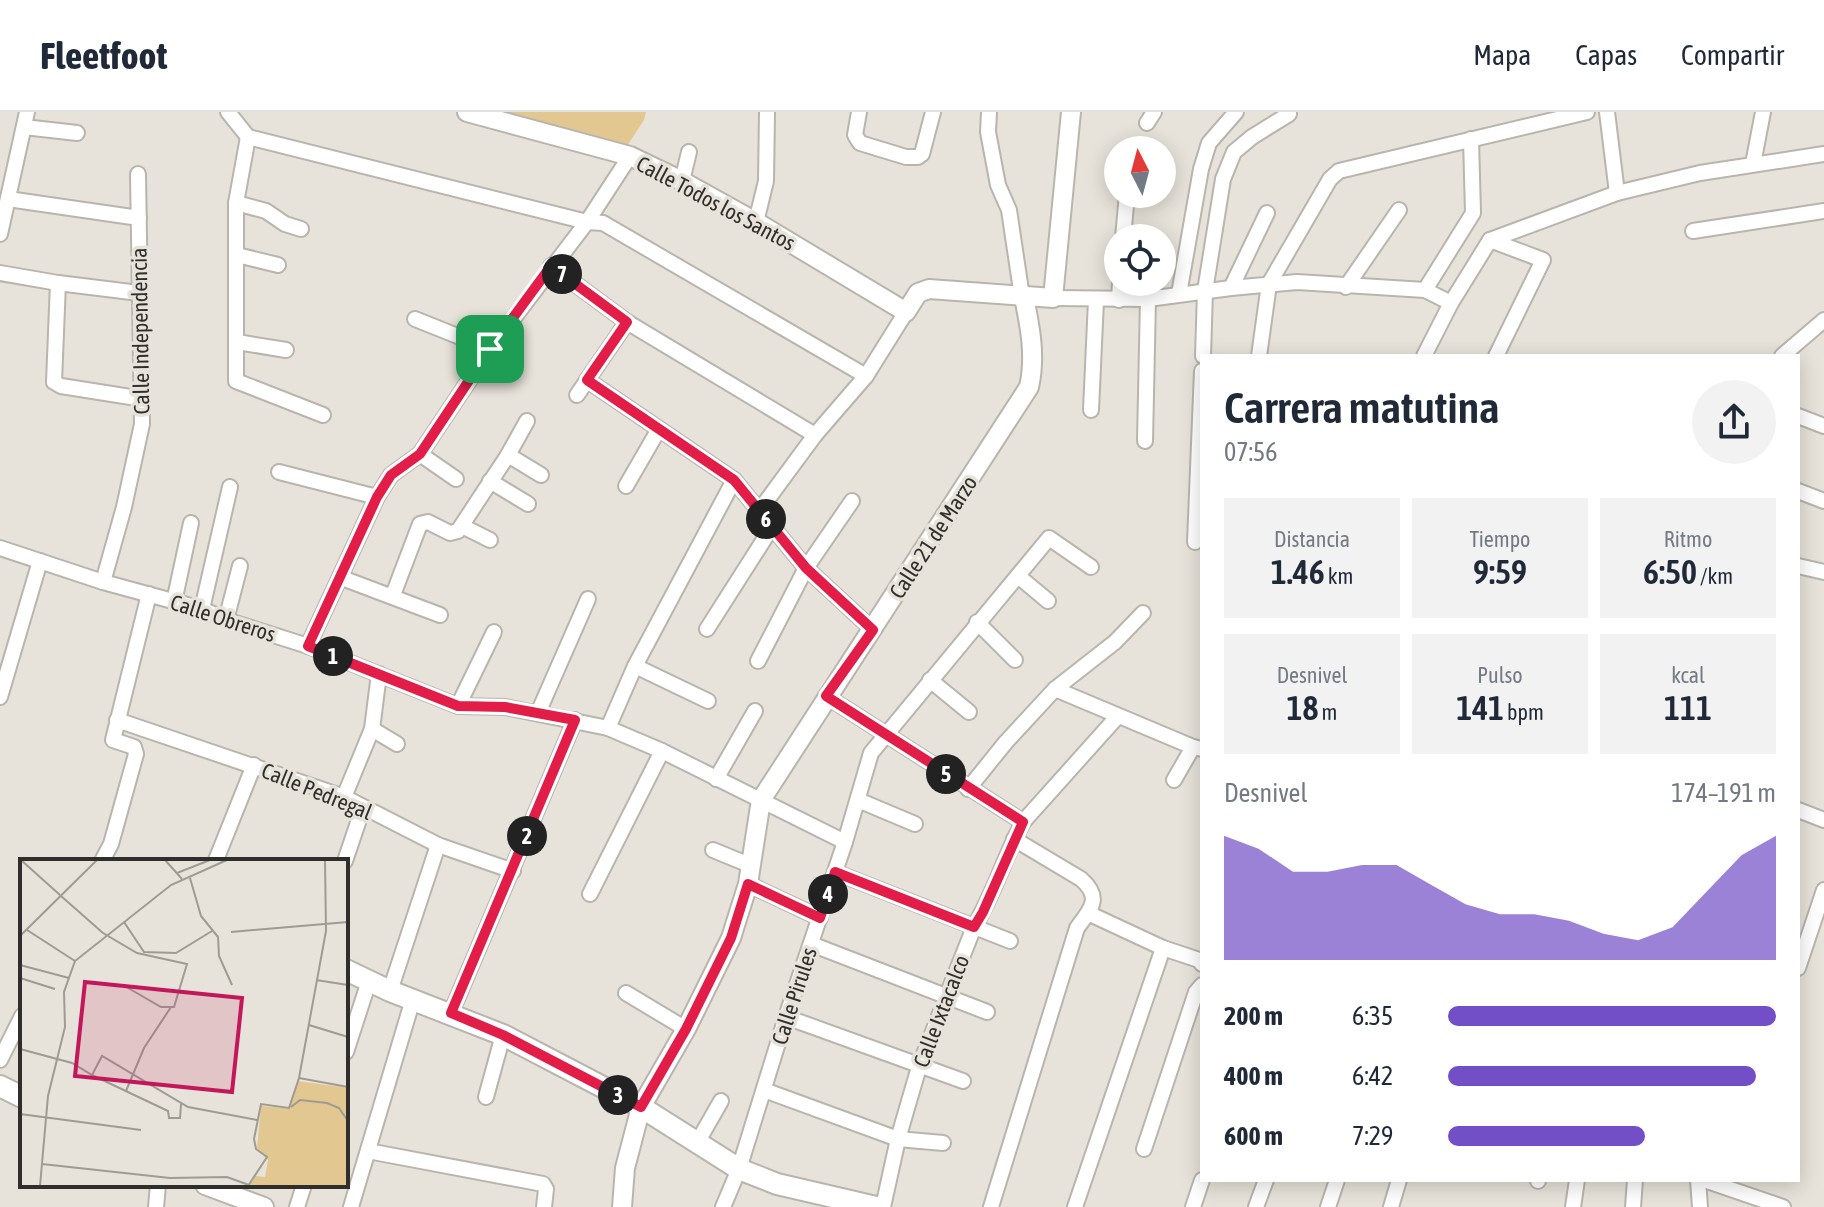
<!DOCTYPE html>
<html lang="es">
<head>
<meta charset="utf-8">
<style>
  body { margin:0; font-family:"Asap Condensed",sans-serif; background:#f2f2f3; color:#1f2937; height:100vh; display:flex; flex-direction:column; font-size:30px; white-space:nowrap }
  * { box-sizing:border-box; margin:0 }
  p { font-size:26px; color:#747a83 }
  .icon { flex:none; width:44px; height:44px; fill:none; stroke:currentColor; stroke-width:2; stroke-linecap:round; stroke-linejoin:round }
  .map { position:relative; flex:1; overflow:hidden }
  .details { position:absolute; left:1200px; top:242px; width:600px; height:828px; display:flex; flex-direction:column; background:#fff; border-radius:0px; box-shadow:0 4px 20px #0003 }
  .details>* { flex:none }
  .needle { width:52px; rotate:354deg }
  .tools { position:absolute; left:1104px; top:24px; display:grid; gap:16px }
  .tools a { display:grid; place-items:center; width:72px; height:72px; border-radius:50%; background:#fff; box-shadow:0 4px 20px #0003; font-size:40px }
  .pin { position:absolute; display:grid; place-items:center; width:68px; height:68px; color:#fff; margin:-34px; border-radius:16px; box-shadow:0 4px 12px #0006 }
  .km { position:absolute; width:40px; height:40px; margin:-20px; border-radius:50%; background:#222; color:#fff; font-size:22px; line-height:40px; text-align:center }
  .round { display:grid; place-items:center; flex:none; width:84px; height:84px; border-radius:42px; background:#f2f2f3 }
  .overview { display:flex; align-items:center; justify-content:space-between; height:136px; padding:0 24px }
  h1 { font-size:44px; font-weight:600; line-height:60px }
  .stats { display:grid; grid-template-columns:repeat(3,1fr); gap:12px; height:136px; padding:8px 24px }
  .stats div { display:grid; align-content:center; border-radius:0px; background:#f2f2f3; text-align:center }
  .stats b { font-size:34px; font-weight:600 }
  .stats small { font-size:22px; font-weight:400 }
  .stats p { font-size:22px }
  .chart { height:224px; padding:16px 24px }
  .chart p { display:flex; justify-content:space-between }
  .chart svg { width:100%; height:144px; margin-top:8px; fill:#724ec7; opacity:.7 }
  ul { padding:0 24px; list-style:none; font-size:26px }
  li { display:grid; grid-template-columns:128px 96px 1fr; align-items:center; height:60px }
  li i { height:20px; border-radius:10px; background:#724ec7 }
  header { display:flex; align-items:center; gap:48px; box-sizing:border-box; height:112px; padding:0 40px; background:#fff; border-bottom:2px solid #e0e1e3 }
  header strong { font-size:38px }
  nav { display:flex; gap:44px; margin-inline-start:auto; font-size:28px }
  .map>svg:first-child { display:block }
  .green { fill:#e2c890 }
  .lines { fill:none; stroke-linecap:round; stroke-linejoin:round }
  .minor-casing { stroke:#b9b5ad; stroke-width:18 }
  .tertiary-casing { stroke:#b9b5ad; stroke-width:22 }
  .secondary-casing { stroke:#b9b5ad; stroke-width:24 }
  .minor { stroke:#fff; stroke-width:14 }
  .tertiary { stroke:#fff; stroke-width:18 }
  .secondary { stroke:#fff; stroke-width:20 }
  .route-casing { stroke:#fff; stroke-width:16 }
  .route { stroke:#e11d48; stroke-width:10 }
  .labels { text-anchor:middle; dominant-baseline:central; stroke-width:7; stroke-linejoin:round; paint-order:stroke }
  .street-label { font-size:22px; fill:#302e2b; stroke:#e7e3da }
  .inset-road { fill:none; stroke:#9e9b94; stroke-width:2 }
  .view { fill:#c2185b; fill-opacity:0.15; stroke:#c2185b; stroke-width:4 }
  .inset-edge { fill:none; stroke:#302e2b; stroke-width:4 }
</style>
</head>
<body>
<header>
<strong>Fleetfoot</strong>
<nav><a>Mapa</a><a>Capas</a><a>Compartir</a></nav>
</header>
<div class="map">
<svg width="1824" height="1095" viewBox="0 0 1824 1095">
  <rect width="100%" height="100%" fill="#e7e3da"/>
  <polygon class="green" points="478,0 646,0 644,8 623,40"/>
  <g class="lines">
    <defs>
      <g id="minor">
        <polyline points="228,0 248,25"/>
        <polyline points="859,0 855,23 860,31 906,45 918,45 922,42 933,0"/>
        <polyline points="989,0 988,20 998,73 1009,98 1022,185"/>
        <polyline points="1607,0 1617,81"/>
        <polyline points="1147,11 1154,0"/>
        <polyline points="24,15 77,21"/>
        <polyline points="248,25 587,110 603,111 866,264"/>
        <polyline points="248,25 236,91 236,269 323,303"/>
        <polyline points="1753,52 1763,0"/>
        <polyline points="682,69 689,40"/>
        <polyline points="8,87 139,106"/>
        <polyline points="236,91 266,99 285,112 301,117"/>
        <polyline points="756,110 766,69 767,0"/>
        <polyline points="1693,119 1824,99"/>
        <polyline points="0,122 27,0"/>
        <polyline points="1123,126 1127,82"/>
        <polyline points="1490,128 1617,81 1700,61 1824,42"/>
        <polyline points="1490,128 1543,148 1496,244"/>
        <polyline points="237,143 278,153"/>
        <polyline points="551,154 627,210 815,323"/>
        <polyline points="0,161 58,171 139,181"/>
        <polyline points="58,171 54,270 61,274 143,287"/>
        <polyline points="1346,175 1399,98"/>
        <polyline points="1231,176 1267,101"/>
        <polyline points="1425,178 1473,101 1471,27"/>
        <polyline points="1179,182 1201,57 1209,31 1236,0"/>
        <polyline points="1053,186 1148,187 1231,176 1297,170 1425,178 1451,191"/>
        <polyline points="1119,188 1120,170"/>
        <polyline points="415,207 490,237"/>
        <polyline points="237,230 286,238"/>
        <polyline points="1203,244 1205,179 1223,67 1234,40 1252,25 1289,2"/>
        <polyline points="1259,244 1269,172 1330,67 1339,59 1587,0"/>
        <polyline points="1424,244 1451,191 1490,128"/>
        <polyline points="1782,244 1824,208"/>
        <polyline points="587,268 734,368 806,456 873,518"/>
        <polyline points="577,283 627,210"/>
        <polyline points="1091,298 1096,188"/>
        <polyline points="1798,304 1824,314"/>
        <polyline points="1145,329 1148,187"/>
        <polyline points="420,342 456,367"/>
        <polyline points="508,343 541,363"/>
        <polyline points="279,360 377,385"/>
        <polyline points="490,369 528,392"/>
        <polyline points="626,374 659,317"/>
        <polyline points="1798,379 1824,389"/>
        <polyline points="759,399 815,323 866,264 906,200"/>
        <polyline points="462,414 490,428"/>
        <polyline points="1195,430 1202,259"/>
        <polyline points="0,436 103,470 202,497 226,508 308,534 458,594 505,595 608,616 662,639 845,730"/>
        <polyline points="1798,454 1824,460"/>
        <polyline points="1018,464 1048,489"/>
        <polyline points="342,466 440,503"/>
        <polyline points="103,470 124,395 142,312 138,62"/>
        <polyline points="393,483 420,412 428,410 450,421 458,419 508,343 527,309"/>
        <polyline points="174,490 191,411"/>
        <polyline points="202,497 230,375"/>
        <polyline points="226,508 240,454"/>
        <polyline points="977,510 1015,548"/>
        <polyline points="707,517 772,415"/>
        <polyline points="308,534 377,385 391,363 420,342 490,237 587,110 630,44"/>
        <polyline points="758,549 806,456 852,389"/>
        <polyline points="635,554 708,589"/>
        <polyline points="930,568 969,600"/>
        <polyline points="1055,577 1193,635 1202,637"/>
        <polyline points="826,584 1023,710"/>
        <polyline points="0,585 40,449"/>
        <polyline points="458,594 494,520"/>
        <polyline points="538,601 588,487"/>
        <polyline points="117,608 344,685 438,733 513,759"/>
        <polyline points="608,616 635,554 734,368"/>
        <polyline points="372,617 397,632"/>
        <polyline points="716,667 755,599"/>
        <polyline points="1174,668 1193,635"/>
        <polyline points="968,677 1006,630 1055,577 1115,530 1143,501"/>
        <polyline points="344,685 372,617 379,562"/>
        <polyline points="858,688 915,712"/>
        <polyline points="1798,698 1824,708"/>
        <polyline points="713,738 752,754"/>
        <polyline points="216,748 254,653"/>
        <polyline points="102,749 111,732 136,642 134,635 113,628 149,482"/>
        <polyline points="345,749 363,696"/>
        <polyline points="835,760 1010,829"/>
        <polyline points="748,772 820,806"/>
        <polyline points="590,782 662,639"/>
        <polyline points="1090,802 1163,836 1199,848 1202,852"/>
        <polyline points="811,832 987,900"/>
        <polyline points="1798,856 1824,778"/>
        <polyline points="390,879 438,733"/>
        <polyline points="626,881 686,917"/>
        <polyline points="451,901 575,608"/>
        <polyline points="786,905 963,969"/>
        <polyline points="346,940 369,869"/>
        <polyline points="0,948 22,904"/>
        <polyline points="764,978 898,1027 943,1031"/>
        <polyline points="486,985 503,923"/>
        <polyline points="697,1031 721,989"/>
        <polyline points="1144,1037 1196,880 1202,873"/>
        <polyline points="368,1039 543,1072 546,1077 544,1095"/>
        <polyline points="1698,1068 1700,1095"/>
        <polyline points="1704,1068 1783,1095"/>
        <polyline points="1538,1069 1538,1068"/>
        <polyline points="156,1095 158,1073"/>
        <polyline points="297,1095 304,1073"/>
        <polyline points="351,1095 413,887"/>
        <polyline points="723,1095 739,1057 786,905 845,730 871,641 1049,426 1091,455"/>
        <path d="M883 1095 898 1027 919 955 974 815C994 782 1005 744 1023 710L1118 604"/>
        <path d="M991 1095 1077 816C1090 798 1103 786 1081 767L1014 727"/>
        <polyline points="1075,1095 1163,836"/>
        <polyline points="1193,1095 1202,1068"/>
        <polyline points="1256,1095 1266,1068"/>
        <polyline points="1328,1095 1337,1068"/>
        <polyline points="1391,1095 1399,1068"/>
        <polyline points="1573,1095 1577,1068"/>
        <polyline points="1633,1095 1635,1068"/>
      </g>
      <g id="tertiary">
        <polyline points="467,0 630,44 682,69 756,110 906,200 918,181 929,177 1053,186 1071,0"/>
        <polyline points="205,1073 264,1095"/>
        <path d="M622 1095 625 1056 641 995 686 917 731 826 748 772 761 688 1029 275C1036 244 1030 215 1024 185"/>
      </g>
      <g id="secondary">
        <polyline points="346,858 390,879 503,923 641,995 739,1057 777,1072 876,1095"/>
        <polyline points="0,974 22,985"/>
      </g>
    </defs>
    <use href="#minor" class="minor-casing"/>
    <use href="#tertiary" class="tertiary-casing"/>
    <use href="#secondary" class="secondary-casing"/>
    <use href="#minor" class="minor"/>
    <use href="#tertiary" class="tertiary"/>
    <use href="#secondary" class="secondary"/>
  </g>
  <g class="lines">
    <defs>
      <polygon id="route" points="551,154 627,210 587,268 734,368 806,456 873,518 826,584 1023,710 983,800 974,815 835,760 820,806 748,772 731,826 686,917 641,995 503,923 451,901 575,608 505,595 458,594 308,534 377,385 391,363 420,342 490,237"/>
    </defs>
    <use href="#route" class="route-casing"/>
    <use href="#route" class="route"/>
  </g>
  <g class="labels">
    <g class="street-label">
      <text transform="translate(716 91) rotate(28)">Calle Todos los Santos</text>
      <text transform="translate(140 219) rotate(-91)">Calle Independencia</text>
      <text transform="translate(933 425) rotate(-57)">Calle 21 de Marzo</text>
      <text transform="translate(223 506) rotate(18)">Calle Obreros</text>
      <text transform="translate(317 679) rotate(22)">Calle Pedregal</text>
      <text transform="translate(794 884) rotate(-72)">Calle Pirules</text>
      <text transform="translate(941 899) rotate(-69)">Calle Ixtacalco</text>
    </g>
  </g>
  <g transform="translate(20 747)">
    <rect width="328" height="328" fill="#e7e3da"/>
    <path d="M278 222 328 229V327H229L235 317 245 318 248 301 237 289 241 247 268 249Z" fill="#e2c890"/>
    <path class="inset-road" d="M1 1 40 36M145 1 162 20M157 14 190 1M170 19 181 57 198 78 199 97 212 126M41 37 83 74 117 94 167 105 154 148H141L103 126M104 63 124 93 156 94 192 72M7 71 55 102M211 73 328 63M0 77 77 1M0 106 49 119M0 119 35 130M296 121 328 126M289 166 328 178M0 190 52 204 72 216 82 197 168 248 237 261M72 216 148 252 149 259H160L161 245M279 219 328 228M106 232 124 189 151 148M271 248 280 241 307 244 319 249 328 262M0 255 121 271M22 305 150 319 207 318 229 326M20 327 28 237 45 168 44 133 55 102 151 26 207 1M228 327 247 298 236 290 234 280 241 245 269 249 279 219 306 72 305 1"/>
    <path class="view" d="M65 123 222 139 212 233 55 217Z"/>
    <rect width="328" height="328" class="inset-edge"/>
  </g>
</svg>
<div class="tools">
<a><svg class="needle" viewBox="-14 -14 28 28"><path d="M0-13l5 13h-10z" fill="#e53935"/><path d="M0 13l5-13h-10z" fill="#747a83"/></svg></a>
<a><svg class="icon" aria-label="locate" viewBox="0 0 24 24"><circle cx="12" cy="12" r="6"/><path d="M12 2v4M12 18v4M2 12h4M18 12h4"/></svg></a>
</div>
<div class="pin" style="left:490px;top:237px;background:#1e9e55"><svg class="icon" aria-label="arrive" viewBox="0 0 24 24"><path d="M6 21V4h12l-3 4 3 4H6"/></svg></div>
<b class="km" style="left:333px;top:544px">1</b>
<b class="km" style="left:527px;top:724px">2</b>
<b class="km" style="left:618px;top:983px">3</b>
<b class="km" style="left:828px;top:782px">4</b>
<b class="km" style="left:946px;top:662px">5</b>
<b class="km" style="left:766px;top:407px">6</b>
<b class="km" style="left:562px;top:162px">7</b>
<section class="details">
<div class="overview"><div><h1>Carrera matutina</h1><p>07:56</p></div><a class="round"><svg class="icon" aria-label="share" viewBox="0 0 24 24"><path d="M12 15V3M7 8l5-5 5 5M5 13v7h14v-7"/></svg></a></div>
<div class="stats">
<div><p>Distancia</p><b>1.46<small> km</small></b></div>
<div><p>Tiempo</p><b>9:59</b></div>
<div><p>Ritmo</p><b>6:50<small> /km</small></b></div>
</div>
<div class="stats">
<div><p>Desnivel</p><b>18<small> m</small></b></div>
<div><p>Pulso</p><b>141<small> bpm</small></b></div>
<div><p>kcal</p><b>111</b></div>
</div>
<div class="chart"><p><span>Desnivel</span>174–191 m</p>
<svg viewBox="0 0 160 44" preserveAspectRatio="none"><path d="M0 44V6L10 10L20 17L30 17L40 15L50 15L60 21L70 27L80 30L90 30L100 32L110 36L120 38L130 34L140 23L150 12L160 6V44z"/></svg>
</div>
<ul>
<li><b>200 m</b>6:35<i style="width:100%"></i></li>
<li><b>400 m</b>6:42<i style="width:94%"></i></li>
<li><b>600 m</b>7:29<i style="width:60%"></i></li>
</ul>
</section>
</div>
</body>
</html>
